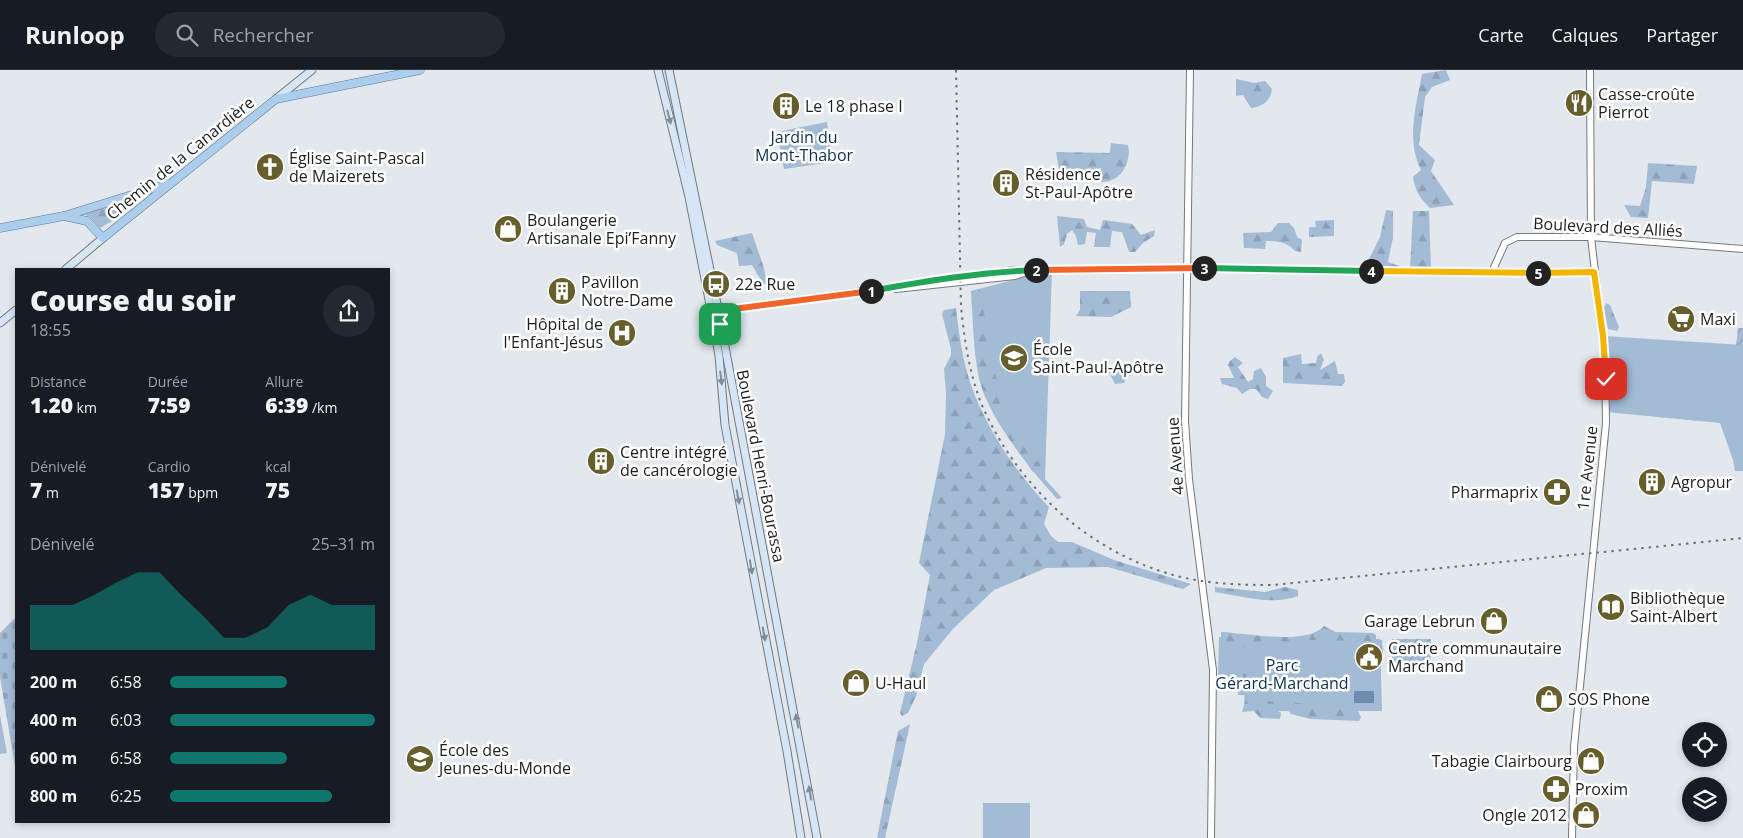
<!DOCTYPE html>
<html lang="fr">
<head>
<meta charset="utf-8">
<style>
  body { margin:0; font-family:"Open Sans",sans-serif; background:#242831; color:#f1f3f6; height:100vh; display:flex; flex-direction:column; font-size:19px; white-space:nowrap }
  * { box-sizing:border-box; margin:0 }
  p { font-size:16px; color:#9ea1a6 }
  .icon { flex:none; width:28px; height:28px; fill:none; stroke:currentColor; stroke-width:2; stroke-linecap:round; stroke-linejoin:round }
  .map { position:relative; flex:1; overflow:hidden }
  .details { position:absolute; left:15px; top:198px; width:375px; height:555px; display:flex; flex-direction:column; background:#171b24; border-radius:0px; box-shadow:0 2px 8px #0003 }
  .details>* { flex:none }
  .buttons { position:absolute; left:1682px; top:652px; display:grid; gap:10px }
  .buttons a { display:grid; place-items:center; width:45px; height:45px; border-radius:50%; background:#171b24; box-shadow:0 2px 8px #0003; font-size:25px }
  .pin { position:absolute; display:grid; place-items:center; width:42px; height:42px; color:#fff; margin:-21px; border-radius:10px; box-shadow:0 2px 8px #0006 }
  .km { position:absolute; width:25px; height:25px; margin:-12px; border-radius:50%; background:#222; color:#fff; font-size:14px; line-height:25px; text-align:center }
  .round { display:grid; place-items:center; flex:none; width:52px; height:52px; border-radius:26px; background:#242831 }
  .summary { display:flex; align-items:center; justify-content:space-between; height:85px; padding:0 15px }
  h1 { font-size:28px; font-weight:800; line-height:38px }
  .metrics { display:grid; grid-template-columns:repeat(3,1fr); gap:8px; height:85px; padding:5px 15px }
  .metrics div { display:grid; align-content:center }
  .metrics b { font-size:21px; font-weight:800 }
  .metrics small { font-size:14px; font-weight:400 }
  .metrics p { font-size:14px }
  .chart { height:140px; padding:10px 15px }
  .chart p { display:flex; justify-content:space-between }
  .chart svg { width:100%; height:90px; margin-top:5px; fill:#0f766e; opacity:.7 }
  ul { padding:0 15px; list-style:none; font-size:16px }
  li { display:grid; grid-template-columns:80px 60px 1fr; align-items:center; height:38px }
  li i { height:12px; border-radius:6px; background:#0f766e }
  header { display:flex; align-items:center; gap:30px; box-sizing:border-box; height:70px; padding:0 25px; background:#171b24; border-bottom:1px solid #363941 }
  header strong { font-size:24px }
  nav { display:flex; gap:28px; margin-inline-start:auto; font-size:18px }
  .search { width:350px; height:45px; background:#242831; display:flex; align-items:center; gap:12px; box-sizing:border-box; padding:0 18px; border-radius:28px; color:#9ea1a6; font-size:19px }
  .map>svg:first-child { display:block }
  .green { fill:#a3bbd4 }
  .forest { fill:url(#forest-firs) }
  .cemetery { fill:url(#cemetery-stones) }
  .garden { fill:url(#garden-furrows) }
  .water { fill:#6e8dae }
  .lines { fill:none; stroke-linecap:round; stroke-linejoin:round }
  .tertiary-casing { stroke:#74797e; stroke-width:8 }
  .secondary-casing { stroke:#74797e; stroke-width:9 }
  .primary-casing { stroke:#577a9d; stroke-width:9 }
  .tertiary { stroke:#fff; stroke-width:6 }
  .secondary { stroke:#d6e6f6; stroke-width:7 }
  .primary { stroke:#adcded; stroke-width:8 }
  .rail { stroke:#6c7073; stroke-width:2; stroke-dasharray:2.5 5; stroke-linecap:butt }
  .oneway { fill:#828c96 }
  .split-1-casing { stroke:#fff; stroke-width:10 }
  .split-2-casing { stroke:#fff; stroke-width:10 }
  .split-3-casing { stroke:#fff; stroke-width:10 }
  .split-4-casing { stroke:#fff; stroke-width:10 }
  .split-5-casing { stroke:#fff; stroke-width:10 }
  .split-6-casing { stroke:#fff; stroke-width:10 }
  .split-1 { stroke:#f0652b; stroke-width:6 }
  .split-2 { stroke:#22a559; stroke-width:6 }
  .split-3 { stroke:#f0652b; stroke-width:6 }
  .split-4 { stroke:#22a559; stroke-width:6 }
  .split-5 { stroke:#f5b400; stroke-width:6 }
  .split-6 { stroke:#f5b400; stroke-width:6 }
  .labels { text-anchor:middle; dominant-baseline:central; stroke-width:5; stroke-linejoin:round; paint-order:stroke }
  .poi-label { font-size:16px; fill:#1c1e20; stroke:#fff; text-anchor:start }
  .park-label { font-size:16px; fill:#0c2f51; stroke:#fff }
  .street-label { font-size:16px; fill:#1c1e20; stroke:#fff }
</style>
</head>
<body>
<header>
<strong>Runloop</strong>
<div class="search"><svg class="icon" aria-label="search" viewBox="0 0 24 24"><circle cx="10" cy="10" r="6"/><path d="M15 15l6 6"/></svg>Rechercher</div>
<nav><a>Carte</a><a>Calques</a><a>Partager</a></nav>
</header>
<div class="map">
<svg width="1743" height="768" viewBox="0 0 1743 768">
  <defs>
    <pattern id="forest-firs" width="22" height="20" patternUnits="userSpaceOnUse" patternTransform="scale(1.25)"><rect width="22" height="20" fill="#a3bbd4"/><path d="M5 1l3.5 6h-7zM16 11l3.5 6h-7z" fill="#8ca0b6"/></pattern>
    <pattern id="cemetery-stones" width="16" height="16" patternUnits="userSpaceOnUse" patternTransform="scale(1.25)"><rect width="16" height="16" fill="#a3bbd4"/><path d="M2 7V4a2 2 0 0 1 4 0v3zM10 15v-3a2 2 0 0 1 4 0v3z" fill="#8ca0b6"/></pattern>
    <pattern id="garden-furrows" width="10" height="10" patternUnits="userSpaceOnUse" patternTransform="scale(1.25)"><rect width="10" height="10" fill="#a3bbd4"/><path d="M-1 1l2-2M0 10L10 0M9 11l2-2" fill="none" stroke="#8ca0b6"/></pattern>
  </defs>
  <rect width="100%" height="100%" fill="#e2e8ed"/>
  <g class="green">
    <polygon points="827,52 833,92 784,99 777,62"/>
    <polygon points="1052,200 1045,409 1032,401 987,330 979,309 971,221"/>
    <polygon points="1603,266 1743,275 1743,401 1735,401 1733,390 1720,353 1606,342"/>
    <polygon points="1219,567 1380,569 1382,641 1244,641 1245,609 1218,608"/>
    <polygon points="0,645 7,683 0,684"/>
    <rect x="983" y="733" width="47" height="35"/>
  </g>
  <g class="forest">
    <path d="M1446 0 1450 10 1432 17 1425 27 1419 75 1435 90 1431 101 1454 135 1430 138C1420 128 1415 121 1413 107L1421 100C1406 70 1416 36 1422 4Z"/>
    <path d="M1236 9 1254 13 1265 11 1272 19C1270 32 1263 36 1251 38L1243 25 1236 26Z"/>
    <path d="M1111 73 1128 75C1132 93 1120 113 1101 112V98L1087 102 1059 100 1056 82 1110 83Z"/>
    <polygon points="1648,93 1697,96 1694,114 1652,111 1648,148 1631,147 1624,135 1640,136 1646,117"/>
    <polygon points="118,131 121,133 121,146 100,158 90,147 81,143"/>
    <polygon points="1386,140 1393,141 1393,167 1388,192 1402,197 1401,201 1376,198 1370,195 1369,189 1380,167"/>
    <polygon points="1413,141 1429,141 1431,199 1410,199"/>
    <polygon points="1057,146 1084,149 1087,157 1100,160 1103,150 1132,154 1141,165 1155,160 1154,166 1143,173 1135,182 1129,182 1122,162 1112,161 1110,177 1094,177 1096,163 1087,162 1085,174 1078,175 1076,166 1072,160 1067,164 1064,174 1060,177"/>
    <polygon points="1334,150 1334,166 1309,167 1309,157 1316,157 1315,151"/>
    <path d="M1278 153H1289L1294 158 1297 167 1302 170 1301 182 1295 181C1287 172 1278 171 1266 171L1265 179 1244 178 1243 163 1271 162Z"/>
    <polygon points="752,163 764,198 767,215 763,214 752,195 739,196 737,183 717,175 715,171"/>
    <path d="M980 220 1002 342 1017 368 1030 382 1032 392 1039 391 1045 409 1062 428 1057 429C1031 400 988 348 979 308 973 281 973 249 971 221Z"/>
    <polygon points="1080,221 1130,221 1131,237 1111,247 1076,246 1080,240"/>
    <polygon points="1606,233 1610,235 1619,257 1617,261 1608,259 1604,238"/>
    <path d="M956 238C958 255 960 273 964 290 975 342 1012 399 1049 437L1044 454 1051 466 1058 472H1072L1114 490 1191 514 1183 519 1108 497 1046 498 1011 513 994 520 953 559 924 594 916 626 908 643 902 646 900 643 917 573 930 505 919 493 945 364 946 322 944 299 951 285V279L942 244 944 240Z"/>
    <polygon points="1321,283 1324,290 1320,300 1335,291 1338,304 1344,304 1345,312 1342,316 1283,313 1283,288 1301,284 1302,294 1316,293 1317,287"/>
    <polygon points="1235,287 1243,293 1238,297 1248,312 1253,309 1254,301 1261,298 1266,307 1266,316 1273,321 1268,329 1262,327 1256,319 1250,319 1242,324 1237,318 1222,314 1220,308 1234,308 1228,295 1230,291"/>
    <polygon points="1120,298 1129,298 1132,305 1127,307 1124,313 1115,314 1108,300"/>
    <path d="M1215 517 1265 522 1285 517 1298 520V526C1273 536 1241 526 1215 522Z"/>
    <path d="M1324 556 1336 562 1373 563 1376 565V569L1382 570 1383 583 1380 584 1373 571 1303 570 1290 573 1262 571 1252 578 1234 577 1231 585H1227L1221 575V562C1247 563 1306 576 1324 556Z"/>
    <polygon points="1243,603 1251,605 1250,616 1262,630 1274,632 1272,636 1281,643 1280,649 1260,648 1254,641 1242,642 1247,625 1238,625 1238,619 1243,618"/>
    <polygon points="1315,618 1322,621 1322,634 1329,635 1341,631 1345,639 1357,639 1361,647 1359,651 1311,649 1291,644 1282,634 1289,632 1307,634 1305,623"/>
    <polygon points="910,654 885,768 877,768 898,661"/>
  </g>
  <polygon class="cemetery" points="16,547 16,696 15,696 0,607 0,563"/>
  <g class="garden">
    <polygon points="1738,258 1743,258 1743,275 1736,275"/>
    <polygon points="1392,569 1431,569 1430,600 1392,600"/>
  </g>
  <rect class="water" x="1354" y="621" width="20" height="12"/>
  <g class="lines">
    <defs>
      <g id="tertiary">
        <polyline points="1190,0 1185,351 1189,409 1213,600 1211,768"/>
        <polyline points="1492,202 1505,173 1517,167 1591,167 1743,179"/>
        <polyline points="896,219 1015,206 1027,202"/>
        <polyline points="713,242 1014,200 1186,198 1479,203 1594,202"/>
        <polyline points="1572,768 1574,677 1606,353 1605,287 1591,167 1590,0"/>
      </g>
      <g id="secondary">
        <polyline points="658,0 689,127 710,235 719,286 725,355 787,681 801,768"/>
        <polyline points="669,0 717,234 817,768"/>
        <polyline points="276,29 312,0"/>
        <polyline points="66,199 103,168"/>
        <polyline points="0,253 16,240"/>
      </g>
      <g id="primary">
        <polyline points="64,146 87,151 103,168 276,29 420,0"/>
        <polyline points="0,158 64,146 167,114"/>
      </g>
    </defs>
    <use href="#tertiary" class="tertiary-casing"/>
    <use href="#secondary" class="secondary-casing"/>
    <use href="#primary" class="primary-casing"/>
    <use href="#tertiary" class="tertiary"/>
    <use href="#secondary" class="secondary"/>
    <use href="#primary" class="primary"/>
    <path class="rail" d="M956 0 961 236C964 268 969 302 981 333 1017 417 1091 485 1181 507 1211 514 1241 515 1272 515L1743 468"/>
  </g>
  <defs><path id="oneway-solid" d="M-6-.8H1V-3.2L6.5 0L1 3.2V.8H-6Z" transform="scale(1.25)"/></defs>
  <g class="oneway">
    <use href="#oneway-solid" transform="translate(669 47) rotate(76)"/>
    <use href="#oneway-solid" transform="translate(721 308) rotate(83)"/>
    <use href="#oneway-solid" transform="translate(738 427) rotate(79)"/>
    <use href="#oneway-solid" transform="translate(751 497) rotate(81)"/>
    <use href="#oneway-solid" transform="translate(764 564) rotate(79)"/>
    <use href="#oneway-solid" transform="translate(797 651) rotate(-101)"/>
    <use href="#oneway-solid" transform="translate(810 723) rotate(-100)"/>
  </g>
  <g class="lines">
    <defs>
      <polyline id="split-1" points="720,254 718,241 871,221"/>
      <path id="split-2" d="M871 221C926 211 981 202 1036 200"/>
      <polyline id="split-3" points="1036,200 1204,198"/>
      <polyline id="split-4" points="1204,198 1371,201"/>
      <polyline id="split-5" points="1371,201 1538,203"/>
      <polyline id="split-6" points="1538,203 1594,202 1603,266 1606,309"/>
    </defs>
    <use href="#split-1" class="split-1-casing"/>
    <use href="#split-2" class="split-2-casing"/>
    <use href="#split-3" class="split-3-casing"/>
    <use href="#split-4" class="split-4-casing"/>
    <use href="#split-5" class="split-5-casing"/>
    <use href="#split-6" class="split-6-casing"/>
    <use href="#split-1" class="split-1"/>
    <use href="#split-2" class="split-2"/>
    <use href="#split-3" class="split-3"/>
    <use href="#split-4" class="split-4"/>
    <use href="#split-5" class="split-5"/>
    <use href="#split-6" class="split-6"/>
  </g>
  <defs>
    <symbol id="restaurant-disc" viewBox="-11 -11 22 22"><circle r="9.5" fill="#665f2b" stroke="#fff"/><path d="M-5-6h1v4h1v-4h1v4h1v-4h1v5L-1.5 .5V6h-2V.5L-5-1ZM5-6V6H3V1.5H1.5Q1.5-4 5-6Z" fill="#fff"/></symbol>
    <symbol id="building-disc" viewBox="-11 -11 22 22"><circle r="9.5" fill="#665f2b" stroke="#fff"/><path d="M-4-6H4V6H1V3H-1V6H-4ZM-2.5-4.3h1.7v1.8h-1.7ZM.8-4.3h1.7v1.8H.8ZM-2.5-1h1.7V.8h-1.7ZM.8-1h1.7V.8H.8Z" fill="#fff"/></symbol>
    <symbol id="church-disc" viewBox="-11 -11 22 22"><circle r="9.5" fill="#665f2b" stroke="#fff"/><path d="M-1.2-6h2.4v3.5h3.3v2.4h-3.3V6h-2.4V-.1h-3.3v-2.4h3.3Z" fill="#fff"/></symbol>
    <symbol id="shop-disc" viewBox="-11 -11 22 22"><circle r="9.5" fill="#665f2b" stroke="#fff"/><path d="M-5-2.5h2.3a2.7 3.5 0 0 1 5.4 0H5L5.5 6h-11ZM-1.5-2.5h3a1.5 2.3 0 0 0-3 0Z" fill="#fff"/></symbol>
    <symbol id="bus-disc" viewBox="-11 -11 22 22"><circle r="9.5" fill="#665f2b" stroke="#fff"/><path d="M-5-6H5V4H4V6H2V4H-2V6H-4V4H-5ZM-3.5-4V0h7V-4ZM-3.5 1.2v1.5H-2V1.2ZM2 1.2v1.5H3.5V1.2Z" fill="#fff"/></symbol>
    <symbol id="supermarket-disc" viewBox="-11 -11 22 22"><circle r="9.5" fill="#665f2b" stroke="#fff"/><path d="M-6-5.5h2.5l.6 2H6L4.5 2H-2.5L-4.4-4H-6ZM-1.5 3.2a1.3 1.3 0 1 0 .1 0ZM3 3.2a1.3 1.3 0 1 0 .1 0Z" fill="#fff"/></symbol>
    <symbol id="hospital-disc" viewBox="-11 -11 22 22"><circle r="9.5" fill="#665f2b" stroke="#fff"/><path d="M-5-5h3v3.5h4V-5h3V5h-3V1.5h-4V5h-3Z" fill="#fff"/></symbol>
    <symbol id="school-disc" viewBox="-11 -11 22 22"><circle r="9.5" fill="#665f2b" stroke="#fff"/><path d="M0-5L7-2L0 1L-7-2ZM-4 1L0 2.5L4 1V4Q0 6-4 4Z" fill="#fff"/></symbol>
    <symbol id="pharmacy-disc" viewBox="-11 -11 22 22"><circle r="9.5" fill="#665f2b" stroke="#fff"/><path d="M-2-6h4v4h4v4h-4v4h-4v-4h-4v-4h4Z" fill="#fff"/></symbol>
    <symbol id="library-disc" viewBox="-11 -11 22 22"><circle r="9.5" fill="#665f2b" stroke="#fff"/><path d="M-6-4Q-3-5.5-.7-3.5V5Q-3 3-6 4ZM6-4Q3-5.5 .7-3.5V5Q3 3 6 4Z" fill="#fff"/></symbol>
    <symbol id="civic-disc" viewBox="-11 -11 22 22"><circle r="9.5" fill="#665f2b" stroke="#fff"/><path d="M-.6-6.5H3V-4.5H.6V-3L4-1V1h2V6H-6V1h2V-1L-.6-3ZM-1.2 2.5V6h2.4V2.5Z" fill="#fff"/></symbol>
  </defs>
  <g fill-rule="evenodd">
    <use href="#restaurant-disc" x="1563" y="17" width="32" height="32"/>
    <use href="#building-disc" x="770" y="20" width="32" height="32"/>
    <use href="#church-disc" x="254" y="81" width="32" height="32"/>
    <use href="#building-disc" x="990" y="97" width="32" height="32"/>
    <use href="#shop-disc" x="492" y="143" width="32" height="32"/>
    <use href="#bus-disc" x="700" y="198" width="32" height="32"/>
    <use href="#building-disc" x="546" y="205" width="32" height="32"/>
    <use href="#supermarket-disc" x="1665" y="233" width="32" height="32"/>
    <use href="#hospital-disc" x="606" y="247" width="32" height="32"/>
    <use href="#school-disc" x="998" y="272" width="32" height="32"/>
    <use href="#building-disc" x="585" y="375" width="32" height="32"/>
    <use href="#building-disc" x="1636" y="396" width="32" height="32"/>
    <use href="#pharmacy-disc" x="1541" y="406" width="32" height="32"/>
    <use href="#library-disc" x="1595" y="521" width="32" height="32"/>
    <use href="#shop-disc" x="1478" y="535" width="32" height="32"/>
    <use href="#civic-disc" x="1353" y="571" width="32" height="32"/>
    <use href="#shop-disc" x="840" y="597" width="32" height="32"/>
    <use href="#shop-disc" x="1533" y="613" width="32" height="32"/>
    <use href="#school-disc" x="404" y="673" width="32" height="32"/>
    <use href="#shop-disc" x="1575" y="675" width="32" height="32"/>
    <use href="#pharmacy-disc" x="1540" y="703" width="32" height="32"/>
    <use href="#shop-disc" x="1570" y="729" width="32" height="32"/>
  </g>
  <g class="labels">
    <g class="poi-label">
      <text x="1598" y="24">Casse-croûte<tspan x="1598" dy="18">Pierrot</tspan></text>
      <text x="805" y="36">Le 18 phase I</text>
      <text x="289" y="88">Église Saint-Pascal<tspan x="289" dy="18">de Maizerets</tspan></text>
      <text x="1025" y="104">Résidence<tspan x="1025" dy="18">St-Paul-Apôtre</tspan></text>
      <text x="527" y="150">Boulangerie<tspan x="527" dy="18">Artisanale Epi’Fanny</tspan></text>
      <text x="581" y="212">Pavillon<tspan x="581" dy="18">Notre-Dame</tspan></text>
      <text x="735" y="214">22e Rue</text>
      <text x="1700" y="249">Maxi</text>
      <text x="603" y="254" text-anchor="end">Hôpital de<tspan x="603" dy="18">l'Enfant-Jésus</tspan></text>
      <text x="1033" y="279">École<tspan x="1033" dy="18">Saint-Paul-Apôtre</tspan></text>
      <text x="620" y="382">Centre intégré<tspan x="620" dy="18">de cancérologie</tspan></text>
      <text x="1671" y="412">Agropur</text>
      <text x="1538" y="422" text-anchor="end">Pharmaprix</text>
      <text x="1630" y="528">Bibliothèque<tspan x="1630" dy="18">Saint-Albert</tspan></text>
      <text x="1475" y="551" text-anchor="end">Garage Lebrun</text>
      <text x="1388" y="578">Centre communautaire<tspan x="1388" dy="18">Marchand</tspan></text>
      <text x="875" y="613">U-Haul</text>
      <text x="1568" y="629">SOS Phone</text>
      <text x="439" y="680">École des<tspan x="439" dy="18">Jeunes-du-Monde</tspan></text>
      <text x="1572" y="691" text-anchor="end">Tabagie Clairbourg</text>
      <text x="1575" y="719">Proxim</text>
      <text x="1567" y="745" text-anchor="end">Ongle 2012</text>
    </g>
    <g class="park-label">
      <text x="804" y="67">Jardin du<tspan x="804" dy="18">Mont-Thabor</tspan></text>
      <text x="1282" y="595">Parc<tspan x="1282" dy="18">Gérard-Marchand</tspan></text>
    </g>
    <g class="street-label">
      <text transform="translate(180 88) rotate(-39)">Chemin de la Canardière</text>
      <text transform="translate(1608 157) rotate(3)">Boulevard des Alliés</text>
      <text transform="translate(1175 386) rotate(-94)">4e Avenue</text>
      <text transform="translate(761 396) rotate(79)">Boulevard Henri-Bourassa</text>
      <text transform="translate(1587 398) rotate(-84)">1re Avenue</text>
    </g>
  </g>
</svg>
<div class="buttons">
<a><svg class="icon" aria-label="locate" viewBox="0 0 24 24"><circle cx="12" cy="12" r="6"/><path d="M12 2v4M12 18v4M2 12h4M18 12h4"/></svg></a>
<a><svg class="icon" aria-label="layers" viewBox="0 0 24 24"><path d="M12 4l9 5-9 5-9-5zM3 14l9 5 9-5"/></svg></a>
</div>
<div class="pin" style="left:720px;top:254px;background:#1e9e55"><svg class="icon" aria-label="arrive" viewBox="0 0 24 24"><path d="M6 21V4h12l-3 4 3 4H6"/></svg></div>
<div class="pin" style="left:1606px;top:309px;background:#d93025"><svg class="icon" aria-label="check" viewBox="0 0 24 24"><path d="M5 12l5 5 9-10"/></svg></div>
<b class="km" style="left:871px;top:221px">1</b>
<b class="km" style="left:1036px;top:200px">2</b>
<b class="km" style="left:1204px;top:198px">3</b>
<b class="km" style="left:1371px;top:201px">4</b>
<b class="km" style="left:1538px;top:203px">5</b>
<section class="details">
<div class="summary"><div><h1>Course du soir</h1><p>18:55</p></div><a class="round"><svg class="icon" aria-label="share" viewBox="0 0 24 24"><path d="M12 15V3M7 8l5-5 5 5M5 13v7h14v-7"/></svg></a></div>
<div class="metrics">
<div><p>Distance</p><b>1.20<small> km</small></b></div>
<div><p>Durée</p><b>7:59</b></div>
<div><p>Allure</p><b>6:39<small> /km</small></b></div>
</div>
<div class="metrics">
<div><p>Dénivelé</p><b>7<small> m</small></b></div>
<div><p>Cardio</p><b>157<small> bpm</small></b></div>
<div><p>kcal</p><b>75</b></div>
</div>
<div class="chart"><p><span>Dénivelé</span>25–31 m</p>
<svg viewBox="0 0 160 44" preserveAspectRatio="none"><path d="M0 44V22L10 22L20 22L30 17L40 11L50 6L60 6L70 17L80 27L90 38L100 38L110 33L120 22L130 17L140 22L150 22L160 22V44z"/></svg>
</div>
<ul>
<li><b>200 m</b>6:58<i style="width:57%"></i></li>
<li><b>400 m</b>6:03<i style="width:100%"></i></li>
<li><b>600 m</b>6:58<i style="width:57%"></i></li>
<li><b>800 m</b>6:25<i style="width:79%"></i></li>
</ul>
</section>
</div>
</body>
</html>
